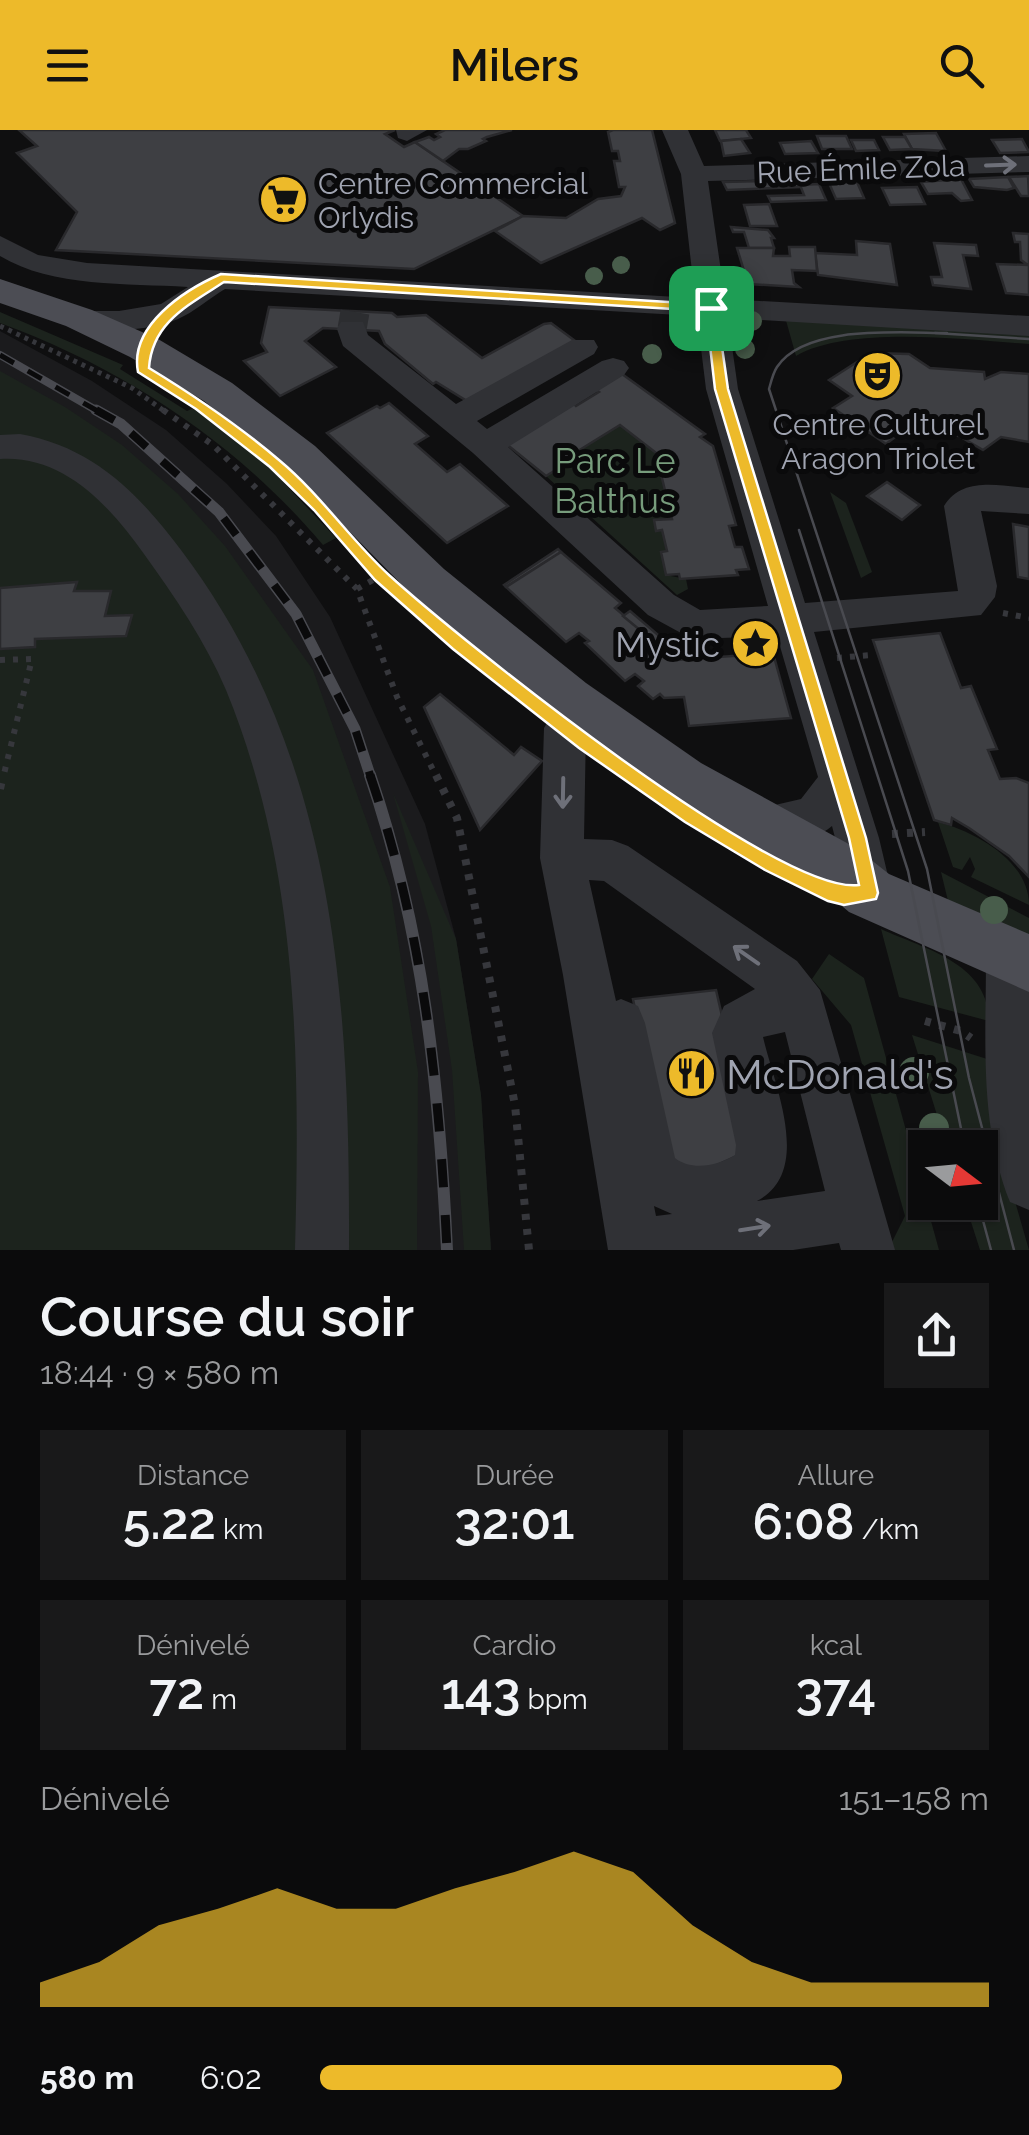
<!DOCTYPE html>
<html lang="fr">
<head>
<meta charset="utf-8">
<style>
  body { margin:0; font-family:Raleway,sans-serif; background:#19191a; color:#f1f3f6; height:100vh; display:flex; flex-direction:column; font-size:38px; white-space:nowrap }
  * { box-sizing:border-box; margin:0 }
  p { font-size:32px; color:#9a9b9d }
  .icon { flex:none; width:55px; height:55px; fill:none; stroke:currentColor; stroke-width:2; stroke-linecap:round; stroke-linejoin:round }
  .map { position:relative; height:1120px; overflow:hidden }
  .drawer { display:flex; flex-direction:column; background:#0b0b0c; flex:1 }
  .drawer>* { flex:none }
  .needle { width:65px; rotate:106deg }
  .fabs { position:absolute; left:908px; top:1000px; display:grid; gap:20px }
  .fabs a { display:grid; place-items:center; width:90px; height:90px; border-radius:0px; background:#0b0b0c; box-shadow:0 2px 8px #0004,0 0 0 2px #2b2b2d; font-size:50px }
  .pin { position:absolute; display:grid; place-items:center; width:85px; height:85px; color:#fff; margin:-42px; border-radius:20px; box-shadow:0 5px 15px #0006 }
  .round { display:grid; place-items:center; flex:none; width:105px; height:105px; border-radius:0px; background:#19191a }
  .overview { display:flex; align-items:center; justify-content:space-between; height:170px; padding:0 40px }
  h1 { font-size:55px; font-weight:600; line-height:75px }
  .figures { display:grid; grid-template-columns:repeat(3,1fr); gap:15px; height:170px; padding:10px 40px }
  .figures div { display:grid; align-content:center; border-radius:0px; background:#19191a; text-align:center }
  .figures b { font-size:50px; font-weight:600 }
  .figures small { font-size:28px; font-weight:400 }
  .figures p { font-size:28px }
  .chart { height:280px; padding:20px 40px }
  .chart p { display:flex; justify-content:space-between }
  .chart svg { width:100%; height:180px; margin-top:10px; fill:#edba2a; opacity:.7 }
  ul { padding:0 40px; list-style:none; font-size:32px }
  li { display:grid; grid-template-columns:160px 120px 1fr; align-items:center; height:75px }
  li i { height:25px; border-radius:12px; background:#edba2a }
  header { display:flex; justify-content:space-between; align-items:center; height:130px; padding:0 40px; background:#edba2a; color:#111; font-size:45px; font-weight:600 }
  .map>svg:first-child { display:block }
  .built { fill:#1b1b1d }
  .green { fill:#1c231d }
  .building { fill:#3e3f43; stroke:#29292c; stroke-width:2.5 }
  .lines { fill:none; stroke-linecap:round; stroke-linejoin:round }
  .minor-tunnel { stroke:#2c2d30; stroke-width:29; stroke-dasharray:29 14; stroke-linecap:butt }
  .path-far2 { stroke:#36373c; stroke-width:5; stroke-dasharray:4 5; stroke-linecap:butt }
  .path-far1 { stroke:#36373c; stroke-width:6; stroke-dasharray:5 8; stroke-linecap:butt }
  .path { stroke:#36373c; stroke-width:8; stroke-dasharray:6 9; stroke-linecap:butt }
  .minor { fill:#303135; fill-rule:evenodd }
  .major { fill:#4c4d54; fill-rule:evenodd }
  .tram { stroke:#494a50; stroke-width:2.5 }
  .rail-far2-casing { stroke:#494a50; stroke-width:8 }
  .rail-far1-casing { stroke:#494a50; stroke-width:11 }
  .rail-casing { stroke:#494a50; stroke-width:12 }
  .rail-far2 { stroke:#0a0a0b; stroke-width:5; stroke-dasharray:16; stroke-linecap:butt }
  .rail-far1 { stroke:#0a0a0b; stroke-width:8; stroke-dasharray:21; stroke-linecap:butt }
  .rail { stroke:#0a0a0b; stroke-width:9; stroke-dasharray:28; stroke-linecap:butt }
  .tree { fill:#485d4b }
  .oneway { stroke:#6e7079 }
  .route { fill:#edba2a; stroke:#fff; stroke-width:2.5; fill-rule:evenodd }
  .labels { text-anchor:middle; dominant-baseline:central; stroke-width:10; stroke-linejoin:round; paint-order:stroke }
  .far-street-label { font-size:30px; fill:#a0a4b1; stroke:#0a0a0b }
  .far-poi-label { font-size:30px; fill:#a0a4b1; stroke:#0a0a0b; text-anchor:start }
  .park-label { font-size:35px; fill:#779c7c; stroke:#0a0a0b }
  .poi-label { font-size:35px; fill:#a0a4b1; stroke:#0a0a0b; text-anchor:end }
  .near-poi-label { font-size:42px; fill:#a0a4b1; stroke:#0a0a0b; text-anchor:start }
</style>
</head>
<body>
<header><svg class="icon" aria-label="menu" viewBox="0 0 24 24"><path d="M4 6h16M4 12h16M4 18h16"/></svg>Milers<svg class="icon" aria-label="search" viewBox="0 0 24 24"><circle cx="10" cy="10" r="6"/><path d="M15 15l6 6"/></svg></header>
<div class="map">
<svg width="1029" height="1120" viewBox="0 0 1029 1120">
  <rect width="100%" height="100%" fill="#0f0f10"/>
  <polygon class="built" points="0,201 92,251 166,300 227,354 276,406 330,487 425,694 456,809 481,965 491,1120 363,1120 0,243"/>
  <g class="green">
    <path d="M0 182 123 235 120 239 187 281 194 278 269 337 336 408 323 415C237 313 125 239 0 193Z"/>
    <path d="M785 187 1029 202V214C967 210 850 195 796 226Z"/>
    <polygon points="0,241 65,277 122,315 178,364 225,416 313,540 390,757 418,942 417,1120 0,1120"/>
    <polygon points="620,295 664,329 658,333 672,389 654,391 656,400 662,400 667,421 661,422 666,445 686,449 688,459 677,465 546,346 577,328 573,324"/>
    <polygon points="830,362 846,373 872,442 861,448"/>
    <polygon points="393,663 456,809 481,965 491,1120 464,1120 452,940 431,796"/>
    <path d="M938 692C976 702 1029 731 1029 775L971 747 975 739 970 727 962 740 953 737Z"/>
    <polygon points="941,742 1029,788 1029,807 948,771"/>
    <path d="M881 799C927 820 988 833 989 891L899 867Z"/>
    <polygon points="829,824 864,848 939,1120 888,1120 905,1086 851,895 812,849"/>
    <polygon points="912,905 987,929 1000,1019 1029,1120 980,1120 965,1073 980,1072 980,1018 947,1017"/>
  </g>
  <g class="building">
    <polygon points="19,0 395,0 385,4 404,17 415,12 523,86 414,139 56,120 77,82 17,23 37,16"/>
    <polygon points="445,0 512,0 487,7 483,9 486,11 468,19 459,19 443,31 415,12 429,7 434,10 440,7 436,4"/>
    <polygon points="613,0 652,0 675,93 660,100 642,88 541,133 495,101 523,86 566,88 598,69 621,66 625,57 619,57 614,31 620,31 618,21 612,21 608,2"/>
    <polygon points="715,0 746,0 751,8 720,11"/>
    <polygon points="936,3 946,21 912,19 904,4"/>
    <polygon points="817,6 846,6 852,19 822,19"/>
    <polygon points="883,7 905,7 912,19 890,20"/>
    <polygon points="741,9 750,23 724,26 721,11"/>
    <polygon points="1022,9 1029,22 1000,23 992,10"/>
    <polygon points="851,10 874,10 879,20 856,21"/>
    <polygon points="811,11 818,23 785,24 780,13"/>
    <polygon points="1028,46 1029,66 1021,66 1009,47"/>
    <polygon points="1008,47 1014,58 1007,60 974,57 969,49"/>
    <polygon points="961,49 972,70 961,71 952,63 928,64 921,52"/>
    <polygon points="796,50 799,57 727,60 723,52"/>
    <polygon points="857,52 864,68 836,69 829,53"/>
    <polygon points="819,54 826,70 771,72 768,66 804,65 800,55"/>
    <polygon points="917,57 925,74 890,75 882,58"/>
    <polygon points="769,74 777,96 750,96 744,75"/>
    <polygon points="731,97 768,100 774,108 771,108 774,118 749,118 744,102 733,102"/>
    <polygon points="1013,103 1029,104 1029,165 1006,163 997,134 1028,135 1021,130 1020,112 1015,112"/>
    <polygon points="856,111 890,114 897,155 818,145 815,123 857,125"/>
    <polygon points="934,113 976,115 978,126 963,125 971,159 933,155 931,147 942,147"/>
    <polygon points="789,117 815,117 817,141 792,140 794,153 799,157 748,154 737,118 774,118 773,126 790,126"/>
    <polygon points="269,177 392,183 397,187 426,185 482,228 544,194 551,193 578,213 467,271 436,252 433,254 385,214 379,201 323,198 305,211 336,237 280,266 244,231 267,222 261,213"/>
    <polygon points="871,223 909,224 930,238 984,242 985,249 1001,242 1029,244 1029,312 1001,307 983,320 959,306 903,301 886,314 833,278 852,266 829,250"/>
    <polygon points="622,244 705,304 700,307 713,316 736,395 729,396 735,417 742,417 749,439 736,440 738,445 680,449 679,444 666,445 661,422 667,421 662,400 656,401 654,390 672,389 658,332 664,329 620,295 573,324 577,327 546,346 505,313 573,273 576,276 599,262 595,259"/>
    <polygon points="389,273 428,306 415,314 447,342 460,334 508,376 447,413 327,303 377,276 380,278"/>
    <polygon points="887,352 920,375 902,390 867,366"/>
    <polygon points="1013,394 1029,397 1029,449 1018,447"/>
    <polygon points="558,419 561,422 506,457 504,455"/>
    <polygon points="561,422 621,473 615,478 677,530 773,523 791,588 689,596 684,567 664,568 660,564 653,569 638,556 644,551 635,544 625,551 585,513 589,511 579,503 566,512 506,457"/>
    <polygon points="77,452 74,461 111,461 105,486 132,485 126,506 35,509 35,517 0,519 0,458"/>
    <polygon points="630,481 671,516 664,520 623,486"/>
    <polygon points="940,503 961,558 971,556 997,619 988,620 1000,649 1016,648 1029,653 1029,747 1009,726 969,698 952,688 951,695 934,690 873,510"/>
    <polygon points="440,564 514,625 521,617 542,631 480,700 424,577"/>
    <polygon points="716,860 753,1019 679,1052 665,1031 633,869"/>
  </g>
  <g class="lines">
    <polyline class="minor-tunnel" points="352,199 355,182"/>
    <polyline class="path-far2" points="0,196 132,258 167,283"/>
    <g class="path-far1">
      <polyline points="163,280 213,315 357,459 397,567 437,648"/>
      <polyline points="357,459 378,447"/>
      <polyline points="1003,483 1029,488"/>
      <polyline points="837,528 871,525"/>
      <polyline points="0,530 32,529 3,648"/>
    </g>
    <g class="path">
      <polyline points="436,645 457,688 515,975 529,1120"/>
      <polyline points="0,659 3,645"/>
      <polyline points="892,704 925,702"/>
      <polyline points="925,891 961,901 971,908"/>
    </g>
    <g class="minor">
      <polygon points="396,0 427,0 407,11 398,8"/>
      <path d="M662 0H688L704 36 1029 26V42L708 51 725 169 1029 186V206L728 188 738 259 805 473 958 461 944 376C962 346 1000 356 1029 358V384L981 381 997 456 995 467 981 485 814 502 879 708 892 763 885 778 869 784 853 778 832 696C813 713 771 717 749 709L742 695 749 681 801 669 818 647 777 506 692 509 648 485 473 323 343 216 337 199 341 192H363L368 205 456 274 572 210H594L598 217 594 224 477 291 487 299 602 231 613 228 624 231 629 238 624 245 508 317 674 465 700 480 768 476 706 259 697 186 225 159C210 168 194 182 178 189 147 202 100 203 68 195L64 188 68 181H119L161 174 188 157C127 153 53 158 0 126V106L38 125 87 133 695 168 681 44Z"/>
      <path d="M20 304C93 317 138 363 181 420 337 627 350 871 349 1120H295C300 931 299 738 226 560 205 511 175 467 144 424 110 376 64 325 0 329V305Z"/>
      <path d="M565 581 579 586 586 598 584 709 612 710 628 716 797 831 820 860 895 1120H841L839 1113 793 1120H608L563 845 540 728 544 598 551 586ZM589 750 604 751 755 859 724 876 712 903 736 1015 735 1025C718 1036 691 1041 675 1028L645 893 638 876 621 869 616 871ZM785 902 825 1061 757 1071C814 1041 774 955 763 907ZM654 1076 672 1084 656 1086Z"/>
      <path d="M1010 805 1027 812 1029 817V1080L1010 1072C979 995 986 909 986 828L993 812Z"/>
    </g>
    <polygon class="major" points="0,149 92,180 158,209 232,253 315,316 444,439 586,553 701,633 856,718 889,744 1029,804 1029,862 849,782 816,754 663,665 550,583 477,522 412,465 285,336 204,271 130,227 66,196 0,173"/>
    <g class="tram">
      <polyline points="935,203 1029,209"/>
      <path d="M947 203C902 203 805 194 777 237 773 243 771 252 769 259L927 739 969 948 1014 1120"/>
      <polyline points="799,400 908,741 965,1018"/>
      <polyline points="978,1072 991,1120"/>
    </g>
    <defs>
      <polyline id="rail-far2" points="0,225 101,283"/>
      <polyline id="rail-far1" points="96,280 121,294 219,382 296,484 355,599 371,648"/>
      <path id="rail" d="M370 645C424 803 439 955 447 1120"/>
    </defs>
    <use href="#rail-far2" class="rail-far2-casing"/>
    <use href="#rail-far1" class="rail-far1-casing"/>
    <use href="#rail" class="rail-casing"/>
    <use href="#rail-far2" class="rail-far2"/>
    <use href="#rail-far1" class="rail-far1"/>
    <use href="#rail" class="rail"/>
  </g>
  <g class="tree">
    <circle cx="621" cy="135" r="9"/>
    <circle cx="594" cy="146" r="9"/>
    <circle cx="752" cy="191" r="10"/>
    <circle cx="745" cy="219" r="10"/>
    <circle cx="652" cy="224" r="10"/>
    <circle cx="994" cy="780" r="14"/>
    <circle cx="914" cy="942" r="15"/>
    <circle cx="934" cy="998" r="15"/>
  </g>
  <defs><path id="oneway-shaft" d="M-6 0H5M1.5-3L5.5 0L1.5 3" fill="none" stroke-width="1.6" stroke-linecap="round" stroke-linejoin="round" transform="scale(2.5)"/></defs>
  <g class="oneway">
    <use href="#oneway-shaft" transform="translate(1001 35) rotate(-2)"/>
    <use href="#oneway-shaft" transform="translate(563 663) rotate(91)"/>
    <use href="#oneway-shaft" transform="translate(746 825) rotate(-145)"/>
    <use href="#oneway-shaft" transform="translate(755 1098) rotate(-9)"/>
  </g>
  <path class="route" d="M221 144 716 175 728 259 866 708 878 763 876 769 844 775 828 771 765 740 685 692 579 618 453 519 375 450 314 380 270 337 196 279 138 242C129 196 184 160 221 144ZM224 152 706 181 715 259 849 708 859 755C778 766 458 508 389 445 350 409 320 364 279 330 238 295 195 266 149 238 152 192 189 175 224 152Z"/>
  <defs>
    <symbol id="supermarket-disc" viewBox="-11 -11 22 22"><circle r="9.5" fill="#edba2a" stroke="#0a0a0b"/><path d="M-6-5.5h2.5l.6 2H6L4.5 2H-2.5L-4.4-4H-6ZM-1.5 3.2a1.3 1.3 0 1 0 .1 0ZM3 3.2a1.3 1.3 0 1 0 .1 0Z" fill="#111"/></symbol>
    <symbol id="theatre-disc" viewBox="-11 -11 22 22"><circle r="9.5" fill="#edba2a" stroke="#0a0a0b"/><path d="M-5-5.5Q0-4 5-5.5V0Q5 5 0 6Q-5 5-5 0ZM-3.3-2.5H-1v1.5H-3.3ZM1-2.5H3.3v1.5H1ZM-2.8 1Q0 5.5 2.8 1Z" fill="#111"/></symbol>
    <symbol id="sight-disc" viewBox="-11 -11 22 22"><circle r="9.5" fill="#edba2a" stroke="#0a0a0b"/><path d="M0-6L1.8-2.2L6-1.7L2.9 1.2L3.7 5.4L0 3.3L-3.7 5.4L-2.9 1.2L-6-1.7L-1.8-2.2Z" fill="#111"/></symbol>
    <symbol id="restaurant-disc" viewBox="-11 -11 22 22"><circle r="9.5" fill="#edba2a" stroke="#0a0a0b"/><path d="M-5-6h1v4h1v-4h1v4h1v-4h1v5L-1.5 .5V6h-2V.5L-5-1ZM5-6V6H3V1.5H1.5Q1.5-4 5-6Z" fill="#111"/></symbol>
  </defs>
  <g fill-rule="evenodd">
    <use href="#supermarket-disc" x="256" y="42" width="55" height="55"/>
    <use href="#theatre-disc" x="850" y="218" width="55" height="55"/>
    <use href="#sight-disc" x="728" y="486" width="55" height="55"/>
    <use href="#restaurant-disc" x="664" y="916" width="55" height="55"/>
  </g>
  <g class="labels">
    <g class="far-street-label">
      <text transform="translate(861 39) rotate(-2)">Rue Émile Zola</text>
    </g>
    <g class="far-poi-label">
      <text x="318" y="53">Centre Commercial<tspan x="318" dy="34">Orlydis</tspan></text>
      <text x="878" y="294" text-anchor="middle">Centre Culturel<tspan x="878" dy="34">Aragon Triolet</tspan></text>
    </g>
    <g class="park-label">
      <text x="615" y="330">Parc Le<tspan x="615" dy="40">Balthus</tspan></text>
    </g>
    <g class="poi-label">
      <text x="720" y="514">Mystic</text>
    </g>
    <g class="near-poi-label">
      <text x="726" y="944">McDonald's</text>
    </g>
  </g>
</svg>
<div class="fabs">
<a><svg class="needle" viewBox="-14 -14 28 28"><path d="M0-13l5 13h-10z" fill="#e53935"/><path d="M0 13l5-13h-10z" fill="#9a9b9d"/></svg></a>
</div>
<div class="pin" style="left:711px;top:178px;background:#1e9e55"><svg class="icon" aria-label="arrive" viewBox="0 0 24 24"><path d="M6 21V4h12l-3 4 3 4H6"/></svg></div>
</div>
<section class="drawer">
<div class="overview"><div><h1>Course du soir</h1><p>18:44 · 9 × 580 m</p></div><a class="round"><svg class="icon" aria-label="share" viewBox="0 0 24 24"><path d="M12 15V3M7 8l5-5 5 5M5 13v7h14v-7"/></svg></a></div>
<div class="figures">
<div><p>Distance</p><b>5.22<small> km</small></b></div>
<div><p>Durée</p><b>32:01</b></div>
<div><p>Allure</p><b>6:08<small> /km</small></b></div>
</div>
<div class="figures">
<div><p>Dénivelé</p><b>72<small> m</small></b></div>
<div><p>Cardio</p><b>143<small> bpm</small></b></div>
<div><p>kcal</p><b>374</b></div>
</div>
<div class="chart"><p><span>Dénivelé</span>151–158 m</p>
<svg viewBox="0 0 160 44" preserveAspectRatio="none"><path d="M0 44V38L10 33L20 24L30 20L40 15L50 20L60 20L70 15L80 11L90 6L100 11L110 24L120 33L130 38L140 38L150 38L160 38V44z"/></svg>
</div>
<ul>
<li><b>580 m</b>6:02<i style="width:78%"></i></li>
</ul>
</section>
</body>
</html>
